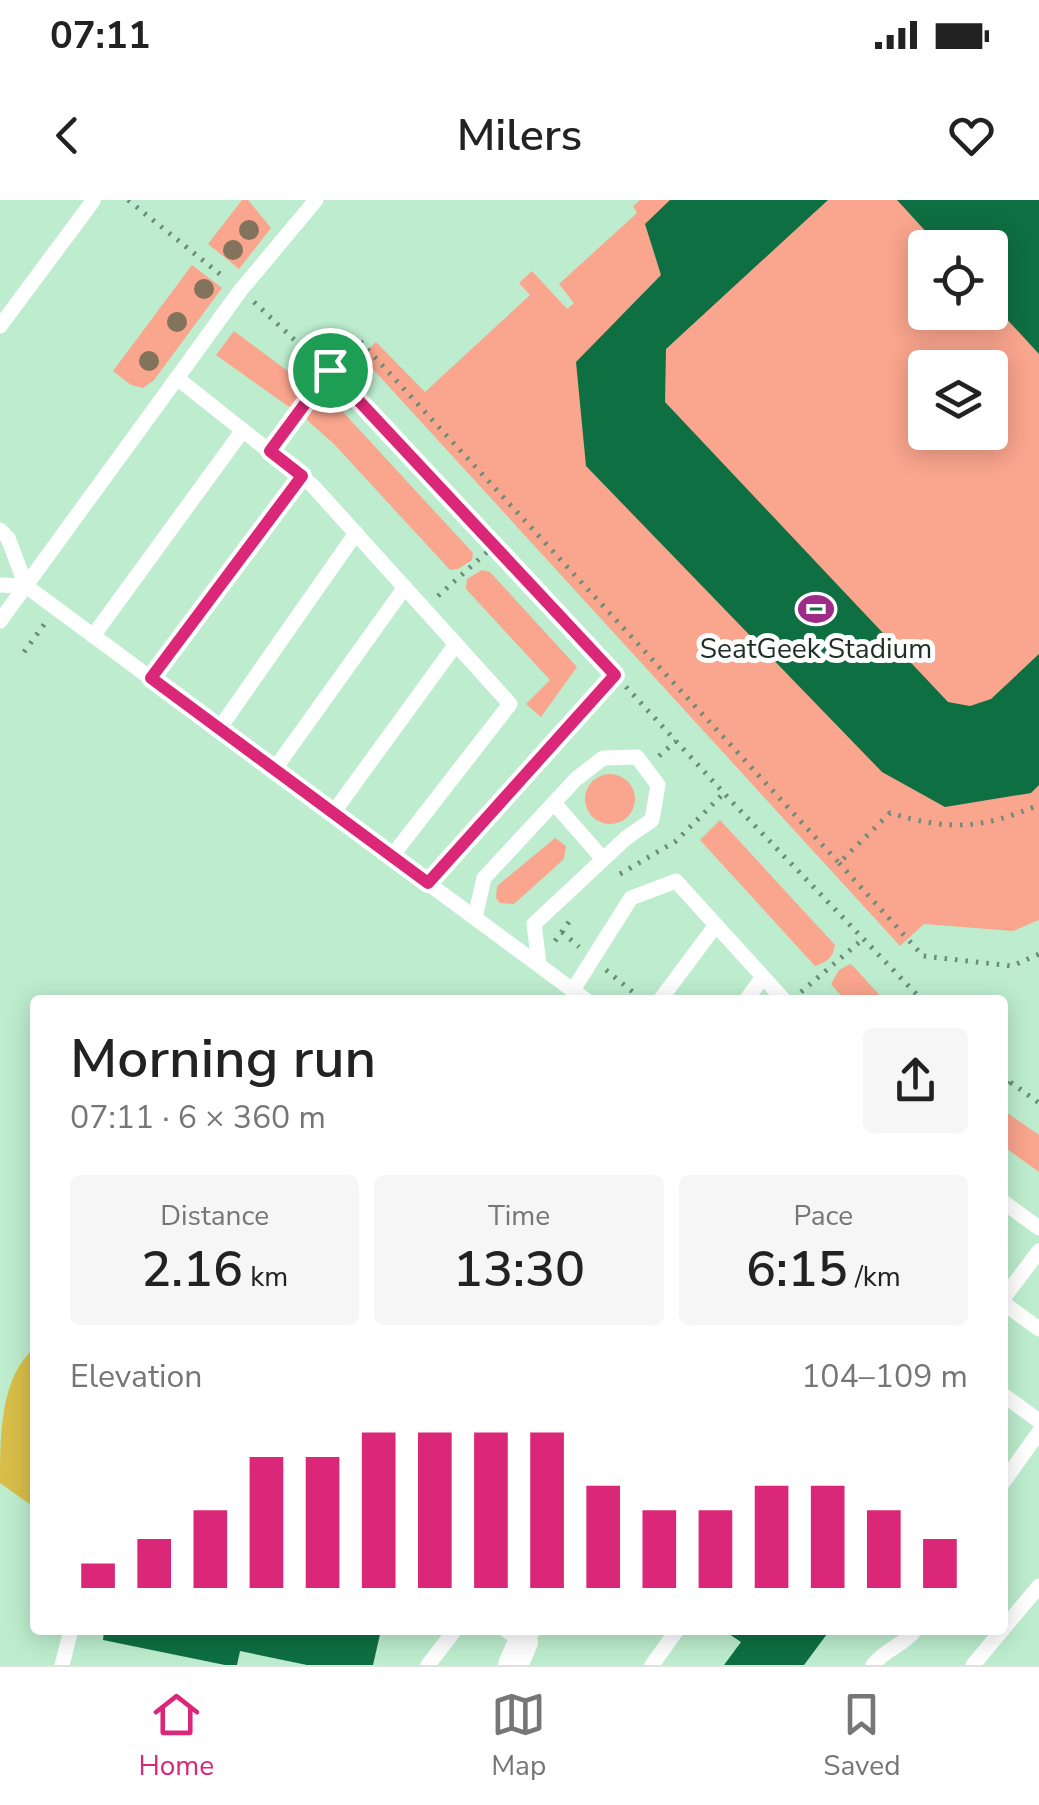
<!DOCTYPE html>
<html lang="en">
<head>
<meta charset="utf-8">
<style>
  body { margin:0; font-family:"Nunito Sans",sans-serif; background:#f6f6f6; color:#222; height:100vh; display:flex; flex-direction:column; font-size:38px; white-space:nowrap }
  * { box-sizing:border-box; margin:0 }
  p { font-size:32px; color:#767676 }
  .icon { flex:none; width:55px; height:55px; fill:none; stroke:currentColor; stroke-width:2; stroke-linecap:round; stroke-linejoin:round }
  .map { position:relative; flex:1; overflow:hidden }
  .drawer { position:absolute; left:30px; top:795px; width:978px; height:640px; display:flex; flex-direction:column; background:#fff; border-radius:10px; box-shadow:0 5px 25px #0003 }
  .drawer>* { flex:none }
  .tools { position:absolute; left:908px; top:30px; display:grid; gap:20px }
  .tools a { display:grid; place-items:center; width:100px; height:100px; border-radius:10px; background:#fff; box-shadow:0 5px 25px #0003; font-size:50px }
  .pin { position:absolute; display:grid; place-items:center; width:85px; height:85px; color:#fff; margin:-42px; border:5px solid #fff; border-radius:50%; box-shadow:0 2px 10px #0007 }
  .round { display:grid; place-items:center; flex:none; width:105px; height:105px; border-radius:10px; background:#f6f6f6 }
  .overview { display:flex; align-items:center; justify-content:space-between; height:170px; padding:0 40px }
  h1 { font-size:55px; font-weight:600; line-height:75px }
  .metrics { display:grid; grid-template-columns:repeat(3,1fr); gap:15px; height:170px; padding:10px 40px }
  .metrics div { display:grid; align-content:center; border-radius:10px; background:#f6f6f6; text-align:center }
  .metrics b { font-size:50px; font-weight:600 }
  .metrics small { font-size:28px; font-weight:400 }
  .metrics p { font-size:28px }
  .chart { height:280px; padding:20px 40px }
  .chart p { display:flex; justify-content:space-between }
  .chart svg { width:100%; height:180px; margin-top:10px; stroke:#db2777; stroke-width:6 }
  .status { display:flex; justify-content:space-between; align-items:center; height:70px; padding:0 50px; background:#fff; direction:ltr }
  .status svg { height:28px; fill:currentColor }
  header { display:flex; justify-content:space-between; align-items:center; height:130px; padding:0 40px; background:#fff; font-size:45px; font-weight:600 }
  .dock { display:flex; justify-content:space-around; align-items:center; height:140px; border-top:2px solid #e0e0e0; background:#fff; font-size:28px; color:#767676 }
  .dock a { display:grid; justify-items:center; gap:5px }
  .dock .current { color:#db2777 }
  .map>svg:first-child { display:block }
  .green { fill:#faa58d; fill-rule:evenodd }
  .water { fill:#d8be49 }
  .building { fill:#0e6f42 }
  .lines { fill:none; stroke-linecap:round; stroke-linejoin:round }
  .path { stroke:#6b8c77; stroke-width:5; stroke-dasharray:2.5 8; stroke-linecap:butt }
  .service { stroke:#fff; stroke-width:15 }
  .minor { stroke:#fff; stroke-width:30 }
  .tree { fill:#82735d }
  .route-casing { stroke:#fff; stroke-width:20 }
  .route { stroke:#db2777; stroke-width:12 }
  .labels { text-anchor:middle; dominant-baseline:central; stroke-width:10; stroke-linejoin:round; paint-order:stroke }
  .poi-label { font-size:28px; fill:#1e3025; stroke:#fff }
</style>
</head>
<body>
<div class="status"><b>07:11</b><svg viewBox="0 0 49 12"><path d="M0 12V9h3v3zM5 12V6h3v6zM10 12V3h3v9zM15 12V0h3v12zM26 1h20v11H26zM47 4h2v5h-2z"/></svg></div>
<header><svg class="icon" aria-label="back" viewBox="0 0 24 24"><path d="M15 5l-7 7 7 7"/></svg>Milers<svg class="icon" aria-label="heart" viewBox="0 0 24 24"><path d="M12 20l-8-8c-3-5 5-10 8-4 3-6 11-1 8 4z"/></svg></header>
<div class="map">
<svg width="1039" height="1465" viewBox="0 0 1039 1465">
  <rect width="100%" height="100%" fill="#bdedce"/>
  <g class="green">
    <polygon points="242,0 248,0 271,28 239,69 208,44"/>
    <path d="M640 0H1039V720L1013 731 924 724 900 746 361 156 376 142 425 192 530 95 519 83 532 71 567 109 574 103 559 84 637 13 633 6ZM925 48H990V112H925ZM925 168H990V232H925Z"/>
    <polygon points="192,65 222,88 154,180 143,188 131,185 113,171"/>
    <polygon points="234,131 305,184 308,192 298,207 289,207 216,155"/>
    <polygon points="326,199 343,212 473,353 472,360 458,369 450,370 334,244 308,221 306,216 317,200"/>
    <polygon points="482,370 490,372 577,467 541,517 526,504 550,480 466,389 467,379"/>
    <circle cx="610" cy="599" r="25"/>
    <path d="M720 620 835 745C833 758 827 762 815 766L700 640Z"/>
    <polygon points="555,638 566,646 564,659 514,704 500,703 496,698 497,686"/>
    <polygon points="850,764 853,766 884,800 845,800 831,784 839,770"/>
    <polygon points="1003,910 1039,935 1039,972 1003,946"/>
  </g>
  <path class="water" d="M35 1148V1308L0 1283C0 1236 0 1176 35 1148Z"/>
  <g class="building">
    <polygon points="670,0 828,0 666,149 665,202 948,502 970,506 991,499 1039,454 1039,585 1031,593 945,607 882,572 586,266 576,162 661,75 645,24"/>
    <polygon points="897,0 1039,0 1039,154 990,101 990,48 941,48"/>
    <polygon points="104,1430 381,1430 373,1465 307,1465 240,1451 237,1465 225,1465 103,1440"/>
    <polygon points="723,1430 830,1430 804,1465 724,1465 741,1442"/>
  </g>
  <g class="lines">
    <g class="path">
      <polyline points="128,0 226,79"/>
      <polyline points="254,102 378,218 734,604 922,800"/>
      <path d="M281 236 330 170 359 140 839 663 890 613C950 631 981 629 1039 605"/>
      <polyline points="438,396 495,345"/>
      <polyline points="24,452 46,422"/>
      <polyline points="659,556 676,541"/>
      <polyline points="839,663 923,756 1012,766 1039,754"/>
      <polyline points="439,670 615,475"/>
      <polyline points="620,674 676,641 724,593"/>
      <polyline points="562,732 579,747"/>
      <polyline points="555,741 569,722"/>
      <polyline points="606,770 640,798"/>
      <polyline points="801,792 863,739"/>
      <polyline points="1002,876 1039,903"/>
      <polyline points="1002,892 1011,882"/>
    </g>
    <g class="service">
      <polyline points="0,126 93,1"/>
      <polyline points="177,178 240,91 316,0"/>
      <polyline points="0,330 8,338 26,386 586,800"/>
      <polyline points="0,385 26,386"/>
      <polyline points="0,421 177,178 313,286 510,504 392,656"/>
      <polyline points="93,436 243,230"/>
      <polyline points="151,478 301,276"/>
      <polyline points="219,529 356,333"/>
      <polyline points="274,570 405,387"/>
      <polyline points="554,603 603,659"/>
      <polyline points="333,613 456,444"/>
      <polyline points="475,718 484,678 576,579 603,558 637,557 658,585 652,620 626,638 534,724 539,764"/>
      <polyline points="573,790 631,698 676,681 784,800"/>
      <polyline points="660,800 716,725"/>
      <polyline points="746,800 763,777"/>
      <polyline points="1002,1001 1039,1028"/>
      <polyline points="1002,1100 1039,1051"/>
      <polyline points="1002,1102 1039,1129"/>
      <polyline points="1002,1194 1039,1221"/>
      <polyline points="1002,1284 1039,1232"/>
      <polyline points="506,1430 523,1442 534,1430"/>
      <polyline points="62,1465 71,1430"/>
      <polyline points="428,1465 455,1430"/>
      <polyline points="652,1465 677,1430"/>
      <path d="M873 1465C885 1449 903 1446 915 1430"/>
      <polyline points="973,1465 1039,1386"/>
    </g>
    <polyline class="minor" points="513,1465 523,1442"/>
  </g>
  <g class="tree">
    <circle cx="249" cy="30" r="10"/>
    <circle cx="233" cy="50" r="10"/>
    <circle cx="204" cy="89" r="10"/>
    <circle cx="177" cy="122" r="10"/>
    <circle cx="149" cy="161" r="10"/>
  </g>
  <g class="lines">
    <defs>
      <polygon id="route" points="330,170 615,475 428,683 151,478 302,276 270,251"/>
    </defs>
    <use href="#route" class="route-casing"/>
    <use href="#route" class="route"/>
  </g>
  <defs>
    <symbol id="stadium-bare" viewBox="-9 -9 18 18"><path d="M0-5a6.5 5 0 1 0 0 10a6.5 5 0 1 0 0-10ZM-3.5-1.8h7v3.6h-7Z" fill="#9d2b88" stroke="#fff" stroke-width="2.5" paint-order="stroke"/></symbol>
  </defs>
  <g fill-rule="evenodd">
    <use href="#stadium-bare" x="791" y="384" width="50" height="50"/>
  </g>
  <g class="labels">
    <g class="poi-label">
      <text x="816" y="449">SeatGeek Stadium</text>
    </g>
  </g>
</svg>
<div class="tools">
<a><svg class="icon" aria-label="locate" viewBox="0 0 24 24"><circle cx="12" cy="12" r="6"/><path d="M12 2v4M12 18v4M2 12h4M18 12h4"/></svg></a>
<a><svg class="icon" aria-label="layers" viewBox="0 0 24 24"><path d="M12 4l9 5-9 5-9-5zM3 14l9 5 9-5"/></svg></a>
</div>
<div class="pin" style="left:330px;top:170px;background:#1e9e55"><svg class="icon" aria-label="arrive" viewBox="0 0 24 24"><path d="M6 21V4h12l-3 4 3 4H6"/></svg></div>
<section class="drawer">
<div class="overview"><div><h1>Morning run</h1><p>07:11 · 6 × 360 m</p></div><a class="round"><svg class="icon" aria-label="share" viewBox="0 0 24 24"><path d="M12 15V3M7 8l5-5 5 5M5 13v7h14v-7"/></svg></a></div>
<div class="metrics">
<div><p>Distance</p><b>2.16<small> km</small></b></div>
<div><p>Time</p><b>13:30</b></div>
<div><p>Pace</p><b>6:15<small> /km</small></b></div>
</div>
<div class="chart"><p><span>Elevation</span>104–109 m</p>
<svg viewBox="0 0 160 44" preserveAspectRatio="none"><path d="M5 44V38M15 44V32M25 44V25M35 44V12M45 44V12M55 44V6M65 44V6M75 44V6M85 44V6M95 44V19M105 44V25M115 44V25M125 44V19M135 44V19M145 44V25M155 44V32"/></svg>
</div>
</section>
</div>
<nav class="dock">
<a class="current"><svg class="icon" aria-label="home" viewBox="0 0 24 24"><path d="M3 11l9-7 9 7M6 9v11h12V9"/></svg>Home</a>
<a><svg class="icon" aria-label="map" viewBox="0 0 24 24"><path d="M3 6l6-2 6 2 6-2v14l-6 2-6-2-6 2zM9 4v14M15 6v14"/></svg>Map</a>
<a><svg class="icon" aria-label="saved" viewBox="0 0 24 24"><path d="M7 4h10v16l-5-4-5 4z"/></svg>Saved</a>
</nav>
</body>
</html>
